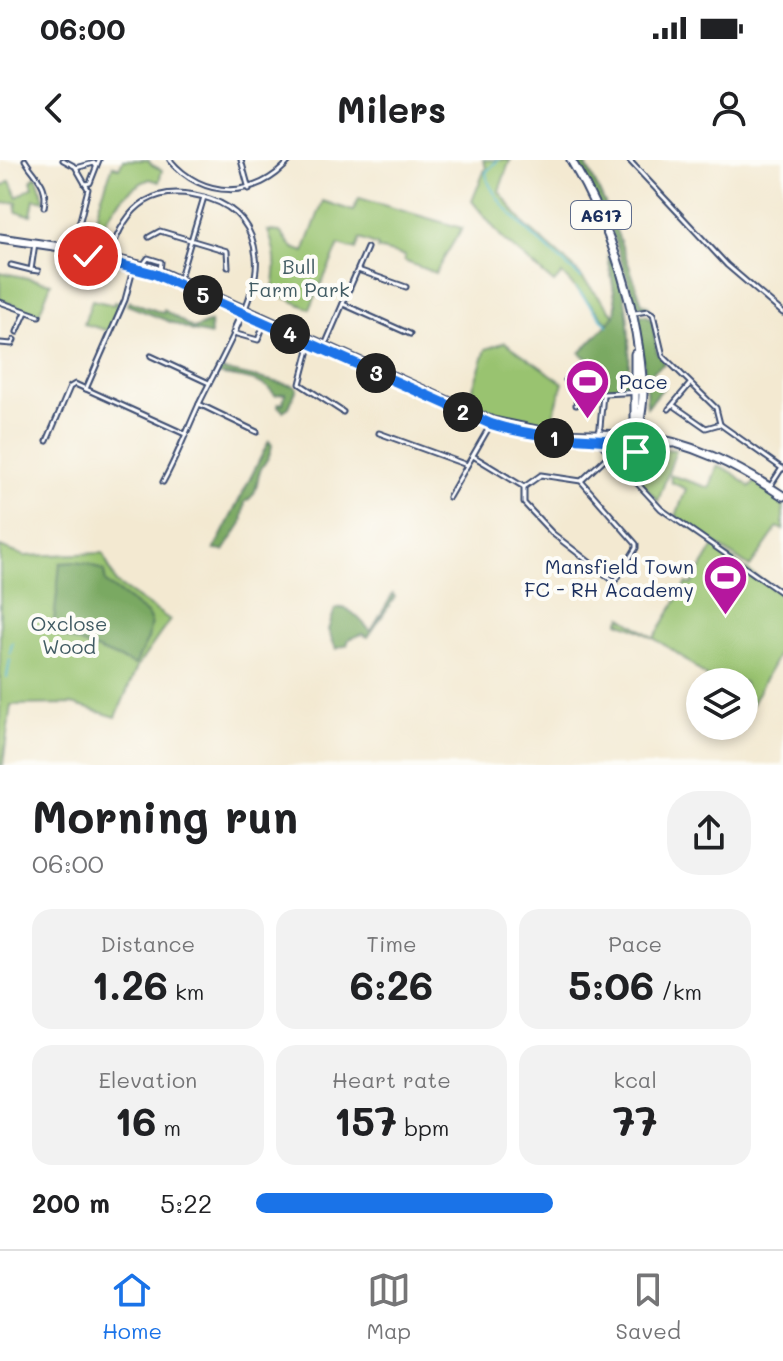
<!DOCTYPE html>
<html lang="en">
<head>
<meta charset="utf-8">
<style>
  body { margin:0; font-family:Mali,sans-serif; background:#f2f2f2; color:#202124; height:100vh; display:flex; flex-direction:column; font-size:30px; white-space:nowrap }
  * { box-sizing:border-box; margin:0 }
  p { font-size:26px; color:#757577 }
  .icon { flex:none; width:44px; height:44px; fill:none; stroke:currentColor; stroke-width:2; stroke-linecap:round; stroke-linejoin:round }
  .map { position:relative; height:605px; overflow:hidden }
  .panel { display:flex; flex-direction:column; background:#fff; flex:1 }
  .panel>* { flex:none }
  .fabs { position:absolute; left:686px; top:508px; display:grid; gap:16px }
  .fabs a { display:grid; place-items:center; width:72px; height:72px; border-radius:50%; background:#fff; box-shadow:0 4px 12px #0003; font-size:40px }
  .pin { position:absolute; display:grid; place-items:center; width:68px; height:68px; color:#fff; margin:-34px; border:4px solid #fff; border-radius:50%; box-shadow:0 2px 8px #0007 }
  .km { position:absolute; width:40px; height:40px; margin:-20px; border-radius:50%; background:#222; color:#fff; font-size:22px; line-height:40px; text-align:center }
  .round { display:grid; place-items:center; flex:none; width:84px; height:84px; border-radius:32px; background:#f2f2f2 }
  .summary { display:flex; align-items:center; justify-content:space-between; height:136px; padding:0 32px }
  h1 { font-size:44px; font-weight:700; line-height:60px }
  .figures { display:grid; grid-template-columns:repeat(3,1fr); gap:12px; height:136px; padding:8px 32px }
  .figures div { display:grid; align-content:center; border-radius:20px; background:#f2f2f2; text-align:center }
  .figures b { font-size:40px; font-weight:700 }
  .figures small { font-size:22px; font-weight:400 }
  .figures p { font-size:22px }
  ul { padding:0 32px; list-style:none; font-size:26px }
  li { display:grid; grid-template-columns:128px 96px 1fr; align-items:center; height:60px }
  li i { height:20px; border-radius:10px; background:#1a73e8 }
  .status { display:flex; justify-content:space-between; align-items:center; height:56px; padding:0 40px; background:#fff; direction:ltr }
  .status svg { height:22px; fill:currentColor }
  header { display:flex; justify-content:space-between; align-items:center; height:104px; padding:0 32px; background:#fff; font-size:36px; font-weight:700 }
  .dock { display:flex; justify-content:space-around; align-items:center; height:112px; border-top:2px solid #e0e0e0; background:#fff; font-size:22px; color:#757577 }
  .dock a { display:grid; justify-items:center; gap:4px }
  .dock .active { color:#1a73e8 }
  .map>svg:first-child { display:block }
  .green { fill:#99c36f; stroke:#5a7966; stroke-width:2 }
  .forest { fill:#7aa962; stroke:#4a6c60; stroke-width:2 }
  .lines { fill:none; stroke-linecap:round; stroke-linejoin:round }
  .stream { stroke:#50b5ce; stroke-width:2 }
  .minor-casing { stroke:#3b4b6f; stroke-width:7 }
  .primary-casing { stroke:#3b4b6f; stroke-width:11 }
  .trunk-casing { stroke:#3b4b6f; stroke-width:11 }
  .minor { stroke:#fff; stroke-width:3 }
  .primary { stroke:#fff; stroke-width:7 }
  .trunk { stroke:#fff; stroke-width:7 }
  .route-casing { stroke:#fff; stroke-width:16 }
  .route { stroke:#1a73e8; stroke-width:10 }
  .labels { text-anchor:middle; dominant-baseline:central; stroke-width:8; stroke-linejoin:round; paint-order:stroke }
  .shield { fill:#fdfcf7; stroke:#5f6c8c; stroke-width:2 }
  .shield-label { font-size:18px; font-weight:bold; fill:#1b2f5e }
  .park-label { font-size:20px; fill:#415b63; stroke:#fdfcf7 }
  .poi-label { font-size:20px; fill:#1b2f5e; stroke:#fdfcf7; text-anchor:start }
</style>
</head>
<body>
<div class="status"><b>06:00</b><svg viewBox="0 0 49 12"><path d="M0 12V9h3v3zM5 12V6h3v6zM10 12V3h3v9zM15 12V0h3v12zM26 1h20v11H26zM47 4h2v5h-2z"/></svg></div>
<header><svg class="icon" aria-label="back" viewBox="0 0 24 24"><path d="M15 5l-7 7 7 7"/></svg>Milers<svg class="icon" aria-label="person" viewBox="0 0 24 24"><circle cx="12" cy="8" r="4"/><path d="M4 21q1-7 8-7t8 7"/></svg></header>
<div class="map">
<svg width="783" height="605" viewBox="0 0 783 605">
  <rect width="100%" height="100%" fill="#fdfcf7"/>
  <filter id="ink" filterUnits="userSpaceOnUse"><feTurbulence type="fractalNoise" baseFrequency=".0125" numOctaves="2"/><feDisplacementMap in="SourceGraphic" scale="16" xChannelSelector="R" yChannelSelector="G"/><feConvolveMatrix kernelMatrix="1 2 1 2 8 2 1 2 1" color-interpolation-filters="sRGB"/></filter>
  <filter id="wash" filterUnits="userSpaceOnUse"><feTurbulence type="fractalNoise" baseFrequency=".006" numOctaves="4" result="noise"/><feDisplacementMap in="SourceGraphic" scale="32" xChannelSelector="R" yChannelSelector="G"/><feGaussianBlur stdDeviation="1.8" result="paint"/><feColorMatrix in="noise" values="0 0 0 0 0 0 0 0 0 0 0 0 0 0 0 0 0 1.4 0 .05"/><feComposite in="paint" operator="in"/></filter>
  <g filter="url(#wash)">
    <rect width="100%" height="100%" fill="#f3e9d1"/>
    <g class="green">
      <path d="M123 0H148L152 5 162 10 159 22 150 19C125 28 108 54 97 76L93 75 99 44 113 5 119 8Z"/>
      <polygon points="483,0 510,0 499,31 525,65 573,107 615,156 608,163 562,114 554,123 504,80 472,41 486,7"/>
      <polygon points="36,15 45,41 34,39 31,55 16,52 17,42 0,44 0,28 10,21 17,37 33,27 31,21"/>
      <path d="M359 38 462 68 435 113 404 101 405 96 377 89 378 86 360 79 356 90 339 85 310 149 272 132C278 111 276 91 268 71L280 72 293 88 304 92 323 41 353 51Z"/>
      <polygon points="0,112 51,123 39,154 0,140"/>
      <polygon points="92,140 114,145 114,142 121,143 110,171 84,164"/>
      <polygon points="505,182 563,223 549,270 495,258 467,246 486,189"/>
      <polygon points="644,288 676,290 658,341 630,310"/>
      <polygon points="717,306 732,312 750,327 755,322 783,342 783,370 778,367 750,407 676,356 686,329 671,322 670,315 710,328"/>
      <path d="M714 386 783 436V485L746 555 744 522H712C688 499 651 473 619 462L622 457 654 478 687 423 691 425Z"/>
      <polygon points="0,387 25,396 103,393 116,423 170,460 137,507 116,557 72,544 11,545 3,605 0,605"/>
    </g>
    <g class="forest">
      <path d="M576 0H583C609 45 625 94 642 143L649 147 647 149 636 145 612 72Z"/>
      <path d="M608 96C628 110 634 203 626 225L602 230 608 216 580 193 615 156 616 144Z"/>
      <polygon points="129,141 163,153 164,150 194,169 210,162 211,175 193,171 127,145"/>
      <polygon points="641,155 646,155 652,160 657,192 665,203 650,214 665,226 647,247 645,214 637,161"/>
      <path d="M218 209 294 226 297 228 289 247 283 251 278 246 279 243 283 244 285 233 275 235C264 218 234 217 216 214Z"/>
      <path d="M269 281 272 285C270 302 262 302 259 314 256 326 257 335 245 342L242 363 224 391 214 390Z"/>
      <polygon points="74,402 89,404 104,411 106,423 147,454 151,462 148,479 135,505 53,472 60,403"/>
      <path d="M393 434 395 437 368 477 362 474 349 479 347 485 336 489 328 470 335 449C349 443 361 462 371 471Z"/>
    </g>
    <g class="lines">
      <g class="stream">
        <polyline points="487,11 498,0"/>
        <path d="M486 12C487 42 558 97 581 118"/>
        <polyline points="576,128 607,165"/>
        <polyline points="10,494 12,483"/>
        <polyline points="7,517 10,500"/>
      </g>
    </g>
  </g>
  <g filter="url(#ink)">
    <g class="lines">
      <defs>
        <g id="minor">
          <path d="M25 0C35 17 49 24 44 47"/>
          <polyline points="63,0 76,7"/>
          <path d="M170 0C202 39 257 40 290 0"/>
          <polyline points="241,0 249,29"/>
          <polyline points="629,0 727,105 783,153"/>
          <polyline points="85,24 90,23 99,0"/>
          <polyline points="149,77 160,71 227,91 228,107"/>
          <polyline points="35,83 31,110 38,111"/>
          <polyline points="72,92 88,29 76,8 94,3 96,6"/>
          <path d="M110 96C125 44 156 21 210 39 238 48 253 68 256 97 261 133 216 208 199 244 187 270 177 297 163 322"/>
          <polyline points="11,105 31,110"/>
          <polyline points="143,105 148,98 161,102 160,111"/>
          <polyline points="134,106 125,140 86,229 185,274"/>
          <polyline points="358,110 406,127"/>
          <polyline points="178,124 204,37"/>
          <polyline points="0,142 39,156"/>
          <polyline points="343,144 410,174"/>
          <polyline points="635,153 648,151 653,154 663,196 716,248 720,264"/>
          <polyline points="234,169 242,151"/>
          <polyline points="17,172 26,152"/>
          <polyline points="233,173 258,180 265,162"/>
          <polyline points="311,182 300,224 343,252"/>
          <polyline points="0,183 12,184 14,180"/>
          <polyline points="325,185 367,88"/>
          <polyline points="151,196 209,223"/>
          <path d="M566 220C582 232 592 226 603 234L599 278"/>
          <polyline points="603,234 643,232"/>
          <polyline points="199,244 257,272"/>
          <polyline points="576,245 578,229"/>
          <polyline points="673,245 706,268 720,264"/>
          <polyline points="669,249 690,224"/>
          <polyline points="721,265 783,309"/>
          <polyline points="379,273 467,305"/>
          <polyline points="47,281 70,227 75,224 86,229"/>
          <polyline points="601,284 661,349 783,434"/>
          <polyline points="473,296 524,327"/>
          <polyline points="623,308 636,292 638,285"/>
          <polygon points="541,315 581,321 636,384 636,388 615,422 552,373 524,343 524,327"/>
          <polyline points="581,321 610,294"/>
          <polyline points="771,325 782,308"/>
          <polyline points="449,337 491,264"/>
        </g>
        <g id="primary">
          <polyline points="0,78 74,89 152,108 493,261 551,273 634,275"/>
          <polyline points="603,279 633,282"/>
        </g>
        <g id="trunk">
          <path d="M571 0C613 70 639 152 643 233 643 250 638 265 638 282"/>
          <polyline points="635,265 635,194"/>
          <path d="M635 275C690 281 738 306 783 336"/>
          <polyline points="637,282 672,283"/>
        </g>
      </defs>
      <use href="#minor" class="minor-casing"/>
      <use href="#primary" class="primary-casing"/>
      <use href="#trunk" class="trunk-casing"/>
      <use href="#minor" class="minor"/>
      <use href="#primary" class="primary"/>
      <use href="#trunk" class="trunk"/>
    </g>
  </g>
  <g class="lines" filter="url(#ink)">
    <defs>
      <path id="route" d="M88 96 155 114 491 264C538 279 585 278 633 282L634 294 636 292"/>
    </defs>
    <use href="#route" class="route-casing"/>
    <use href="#route" class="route"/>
  </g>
  <defs>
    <symbol id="stadium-pin" viewBox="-11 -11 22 30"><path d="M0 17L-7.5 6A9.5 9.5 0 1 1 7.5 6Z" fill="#b5179e" stroke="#fdfcf7"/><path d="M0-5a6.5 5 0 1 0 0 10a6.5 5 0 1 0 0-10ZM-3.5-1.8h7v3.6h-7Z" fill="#fff"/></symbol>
  </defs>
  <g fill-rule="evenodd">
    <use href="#stadium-pin" x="562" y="196" width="51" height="69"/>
    <use href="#stadium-pin" x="700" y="392" width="51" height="69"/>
  </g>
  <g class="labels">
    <rect class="shield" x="571" y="41" width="60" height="28" rx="6"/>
    <g class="shield-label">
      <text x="601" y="55">A617</text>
    </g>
    <g class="park-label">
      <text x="299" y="106">Bull<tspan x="299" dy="23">Farm Park</tspan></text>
      <text x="69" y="463">Oxclose<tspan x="69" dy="23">Wood</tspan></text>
    </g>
    <g class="poi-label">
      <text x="619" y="221">Pace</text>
      <text x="694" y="406" text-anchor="end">Mansfield Town<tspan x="694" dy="23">FC - RH Academy</tspan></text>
    </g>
  </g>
</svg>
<div class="fabs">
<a><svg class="icon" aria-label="layers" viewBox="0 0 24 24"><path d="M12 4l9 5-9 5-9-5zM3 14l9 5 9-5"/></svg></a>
</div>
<div class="pin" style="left:636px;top:292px;background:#1e9e55"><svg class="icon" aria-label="arrive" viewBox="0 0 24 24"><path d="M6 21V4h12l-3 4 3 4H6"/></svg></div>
<div class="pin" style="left:88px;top:96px;background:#d93025"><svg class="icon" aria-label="check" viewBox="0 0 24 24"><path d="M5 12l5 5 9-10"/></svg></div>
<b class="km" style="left:554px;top:278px">1</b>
<b class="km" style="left:463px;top:252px">2</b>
<b class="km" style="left:376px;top:213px">3</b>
<b class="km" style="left:290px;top:174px">4</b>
<b class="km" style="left:203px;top:135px">5</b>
</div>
<section class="panel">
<div class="summary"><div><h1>Morning run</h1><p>06:00</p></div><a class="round"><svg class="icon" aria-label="share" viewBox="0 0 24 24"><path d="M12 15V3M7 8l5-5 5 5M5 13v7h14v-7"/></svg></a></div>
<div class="figures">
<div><p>Distance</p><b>1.26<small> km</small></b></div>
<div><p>Time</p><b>6:26</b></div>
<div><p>Pace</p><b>5:06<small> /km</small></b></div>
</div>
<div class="figures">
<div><p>Elevation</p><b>16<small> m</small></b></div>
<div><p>Heart rate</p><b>157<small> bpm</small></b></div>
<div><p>kcal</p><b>77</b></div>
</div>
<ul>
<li><b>200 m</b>5:22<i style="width:60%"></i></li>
</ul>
</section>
<nav class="dock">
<a class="active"><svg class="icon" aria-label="home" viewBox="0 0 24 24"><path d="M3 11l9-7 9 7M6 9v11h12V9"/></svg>Home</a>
<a><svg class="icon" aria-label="map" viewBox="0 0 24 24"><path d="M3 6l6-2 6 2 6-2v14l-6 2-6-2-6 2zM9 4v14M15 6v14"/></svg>Map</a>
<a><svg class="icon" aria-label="saved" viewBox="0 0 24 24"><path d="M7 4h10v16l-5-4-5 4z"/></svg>Saved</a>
</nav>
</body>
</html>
